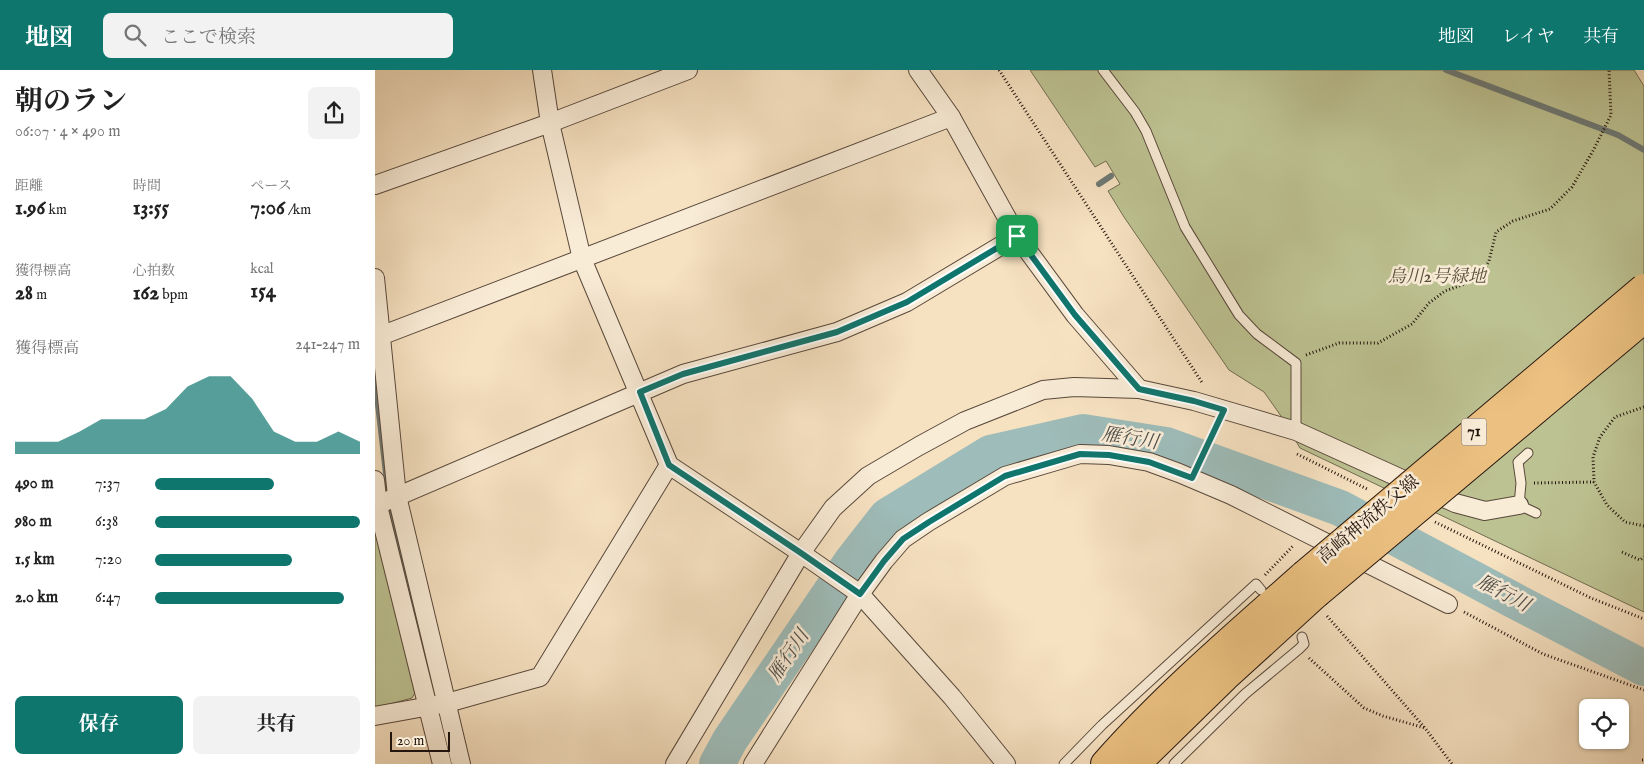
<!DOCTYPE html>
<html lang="ja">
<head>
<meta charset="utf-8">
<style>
  body { margin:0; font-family:"IM FELL English","Noto Serif JP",serif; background:#f2f2f2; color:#222; height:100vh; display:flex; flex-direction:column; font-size:19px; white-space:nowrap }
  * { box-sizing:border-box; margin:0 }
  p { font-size:16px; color:#767676 }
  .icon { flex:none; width:28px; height:28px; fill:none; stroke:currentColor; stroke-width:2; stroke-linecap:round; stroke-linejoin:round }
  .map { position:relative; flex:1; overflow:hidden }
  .details { display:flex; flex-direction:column; background:#fff; width:375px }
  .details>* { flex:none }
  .buttons { position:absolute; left:1204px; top:629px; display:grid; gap:10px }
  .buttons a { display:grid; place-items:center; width:50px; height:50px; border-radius:8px; background:#fff; box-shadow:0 1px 4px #0004; font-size:25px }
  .scale { position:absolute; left:15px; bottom:12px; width:60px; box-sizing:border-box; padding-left:5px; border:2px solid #24150e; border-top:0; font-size:14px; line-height:18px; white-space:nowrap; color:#24150e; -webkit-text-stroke:4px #f9ecd7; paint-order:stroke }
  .pin { position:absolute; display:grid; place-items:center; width:42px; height:42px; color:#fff; margin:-21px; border-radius:10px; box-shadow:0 2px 8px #0006 }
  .round { display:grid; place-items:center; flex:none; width:52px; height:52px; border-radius:8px; background:#f2f2f2 }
  .head { display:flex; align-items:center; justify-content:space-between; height:85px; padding:0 15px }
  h1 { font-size:28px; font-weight:700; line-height:38px }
  .stats { display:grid; grid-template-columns:repeat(3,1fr); gap:8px; height:85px; padding:5px 15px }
  .stats div { display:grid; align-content:center }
  .stats b { font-size:21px; font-weight:700 }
  .stats small { font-size:14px; font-weight:400 }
  .stats p { font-size:14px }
  .chart { height:140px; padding:10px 15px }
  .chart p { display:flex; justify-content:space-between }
  .chart svg { width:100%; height:90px; margin-top:5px; fill:#0f766e; opacity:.7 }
  .action { display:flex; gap:10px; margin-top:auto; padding:10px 15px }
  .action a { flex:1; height:58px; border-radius:8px; background:#0f766e; color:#fff; font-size:20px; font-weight:700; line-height:58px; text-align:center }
  .action a+a { background:#f2f2f2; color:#222 }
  ul { padding:0 15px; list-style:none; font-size:16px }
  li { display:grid; grid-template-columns:80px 60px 1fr; align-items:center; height:38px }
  li i { height:12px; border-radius:6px; background:#0f766e }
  header { display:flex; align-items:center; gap:30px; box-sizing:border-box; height:70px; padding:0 25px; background:#0f766e; color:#fff }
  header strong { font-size:24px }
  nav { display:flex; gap:28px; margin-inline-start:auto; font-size:18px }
  .search { width:350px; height:45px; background:#f2f2f2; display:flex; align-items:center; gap:12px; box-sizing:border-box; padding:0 18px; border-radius:8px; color:#767676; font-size:19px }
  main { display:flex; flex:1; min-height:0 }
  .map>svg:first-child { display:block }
  .green { fill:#bdc292; stroke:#706c50 }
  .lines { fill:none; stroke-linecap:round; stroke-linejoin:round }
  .stream { stroke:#6d7975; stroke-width:6 }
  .river { stroke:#9ebcb9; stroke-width:36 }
  .lane-casing { stroke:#58483b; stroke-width:11 }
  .street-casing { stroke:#58483b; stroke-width:20 }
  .primary-casing { stroke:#24150e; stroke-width:30 }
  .path { stroke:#24150e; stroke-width:3; stroke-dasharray:1 2.5; stroke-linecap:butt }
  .lane { stroke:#f9ecd7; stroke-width:9 }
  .street { stroke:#f9ecd7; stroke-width:18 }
  .primary { stroke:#ebc080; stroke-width:28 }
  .primary-bridge-casing { stroke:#24150e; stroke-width:30; stroke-linecap:butt }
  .primary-bridge { stroke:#ebc080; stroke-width:28 }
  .route-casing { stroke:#fff; stroke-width:10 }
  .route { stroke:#0f766e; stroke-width:6 }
  .labels { text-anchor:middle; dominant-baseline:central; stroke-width:5; stroke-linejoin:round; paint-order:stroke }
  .shield { fill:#f9ecd7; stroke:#64564a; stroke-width:1 }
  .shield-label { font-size:16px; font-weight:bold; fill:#24150e }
  .park-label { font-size:18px; font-style:italic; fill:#5a523c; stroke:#f9ecd7 }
  .street-label { font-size:18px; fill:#24150e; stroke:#f9ecd7 }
  .water-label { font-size:19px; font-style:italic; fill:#4f4f4a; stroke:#f9ecd7 }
</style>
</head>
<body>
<header>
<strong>地図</strong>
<div class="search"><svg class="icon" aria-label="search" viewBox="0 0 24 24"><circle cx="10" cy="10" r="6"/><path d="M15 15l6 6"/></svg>ここで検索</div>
<nav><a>地図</a><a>レイヤ</a><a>共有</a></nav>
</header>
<main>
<section class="details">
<div class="head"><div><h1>朝のラン</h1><p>06:07 · 4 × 490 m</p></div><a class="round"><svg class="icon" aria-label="share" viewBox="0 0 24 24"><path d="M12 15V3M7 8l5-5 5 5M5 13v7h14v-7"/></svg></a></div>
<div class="stats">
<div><p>距離</p><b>1.96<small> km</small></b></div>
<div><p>時間</p><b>13:55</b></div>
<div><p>ペース</p><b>7:06<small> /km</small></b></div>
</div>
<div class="stats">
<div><p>獲得標高</p><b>28<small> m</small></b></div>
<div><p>心拍数</p><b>162<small> bpm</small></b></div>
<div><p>kcal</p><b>154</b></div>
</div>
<div class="chart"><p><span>獲得標高</span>241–247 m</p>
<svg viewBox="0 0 160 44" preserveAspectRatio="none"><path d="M0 44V38L10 38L20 38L30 33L40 27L50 27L60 27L70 22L80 11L90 6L100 6L110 17L120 33L130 38L140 38L150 33L160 38V44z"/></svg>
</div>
<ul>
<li><b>490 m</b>7:37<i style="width:58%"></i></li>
<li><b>980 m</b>6:38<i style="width:100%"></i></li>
<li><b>1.5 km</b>7:20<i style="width:67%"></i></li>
<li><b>2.0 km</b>6:47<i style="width:92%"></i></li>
</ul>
<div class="action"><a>保存</a><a>共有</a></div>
</section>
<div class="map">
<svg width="1269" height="694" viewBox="0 0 1269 694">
  <rect width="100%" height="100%" fill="#f6e1c1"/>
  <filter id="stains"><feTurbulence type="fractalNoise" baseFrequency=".004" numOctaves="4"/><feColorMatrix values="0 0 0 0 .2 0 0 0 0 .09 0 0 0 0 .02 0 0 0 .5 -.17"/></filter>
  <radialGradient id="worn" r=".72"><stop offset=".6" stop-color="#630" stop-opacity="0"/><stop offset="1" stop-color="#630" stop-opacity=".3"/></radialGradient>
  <g class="green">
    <polygon points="655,0 1259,0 1269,16 1269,542 925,378 906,346 889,322 854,300 749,147 733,121 745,114 731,91 720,97"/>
    <polygon points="0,454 42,619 37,628 0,638"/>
  </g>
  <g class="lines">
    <g class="stream">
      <polyline points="1071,0 1243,65 1269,80"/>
      <polyline points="724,114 736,106"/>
      <polyline points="0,309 16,446 76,694"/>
    </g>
    <polyline class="river" points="342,694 355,670 476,492 512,446 615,383 708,362 791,375 965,438 1140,531 1269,598"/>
    <defs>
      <g id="lane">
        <polyline points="728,0 760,42 771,61 810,157 864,245 882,264 921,293 921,361"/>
        <polyline points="1153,383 1143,392 1146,413 1144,435 1161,443"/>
        <polyline points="689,694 727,655 881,514 886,520"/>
        <polyline points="799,694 870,624 924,579 929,574 927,567"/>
      </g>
      <g id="street">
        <polyline points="167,0 175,53 207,189 294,395 426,483 485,524 577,627 631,694"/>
        <polyline points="543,0 576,47 642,166 700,245 764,319"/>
        <polyline points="0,115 175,53 313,0"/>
        <polyline points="0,208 22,426 86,694"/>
        <polyline points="0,268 576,47"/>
        <polyline points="0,410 3,436 67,694"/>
        <polyline points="0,436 308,304 462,262 532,232 642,166"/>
        <polyline points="0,646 72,633 165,607 294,395"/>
        <polyline points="300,694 426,483 458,438 493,406 544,376 590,351 668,320 699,317 764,319 819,331 921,361 1080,433 1110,441 1144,435"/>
        <polyline points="378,694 485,524 509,491 528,469 553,452 630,406 705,384 734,385 774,392 804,403 856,425 1073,534"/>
      </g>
      <g id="primary">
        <path d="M730 694C790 626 860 566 929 505"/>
        <polyline points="761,694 850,607 941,524"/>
      </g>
    </defs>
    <use href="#lane" class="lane-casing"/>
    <use href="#street" class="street-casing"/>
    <use href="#primary" class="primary-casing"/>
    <g class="path">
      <polyline points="624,0 828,314"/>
      <polyline points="931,285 964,273 1003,273 1037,254 1054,233 1070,221 1104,209 1114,191 1121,162 1138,151 1175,139 1197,117 1219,79 1236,45 1234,0"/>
      <polyline points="1269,337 1240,347 1225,367 1218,387 1219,412 1232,435 1250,452 1269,456"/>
      <polyline points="922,384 994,420"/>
      <polyline points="825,392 841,356"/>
      <polyline points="1159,413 1219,412"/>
      <polyline points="1060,452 1216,528 1269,549"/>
      <polyline points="1247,482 1265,490 1269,487"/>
      <polyline points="890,505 919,475"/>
      <polyline points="1089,542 1168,584 1269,620"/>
      <polyline points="952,546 1050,658 1077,694"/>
      <polyline points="934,588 989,638 1008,646 1050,658"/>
      <polyline points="1267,690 1269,690"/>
    </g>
    <use href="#lane" class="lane"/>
    <use href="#street" class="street"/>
    <use href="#primary" class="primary"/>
    <defs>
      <g id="primary-bridge">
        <polyline points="929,505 1269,218"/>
        <polyline points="941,524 1269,249"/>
      </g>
    </defs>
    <use href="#primary-bridge" class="primary-bridge-casing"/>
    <use href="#primary-bridge" class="primary-bridge"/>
  </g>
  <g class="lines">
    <defs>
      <polygon id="route" points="642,166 700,245 764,319 819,331 849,340 817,408 774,392 734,385 705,384 630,406 554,452 528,469 509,491 485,524 426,483 294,395 265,322 308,304 462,262 532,232"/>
    </defs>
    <use href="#route" class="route-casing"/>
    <use href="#route" class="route"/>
  </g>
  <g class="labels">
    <rect class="shield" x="1086.5" y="348.5" width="25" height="27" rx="4"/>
    <g class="shield-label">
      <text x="1099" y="362">71</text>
    </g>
    <g class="park-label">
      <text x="1062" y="207">烏川2号緑地</text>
    </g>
    <g class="street-label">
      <text transform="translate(994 450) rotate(-40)">高崎神流秩父線</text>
    </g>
    <g class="water-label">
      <text transform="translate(755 369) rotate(9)">雁行川</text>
      <text transform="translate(1128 524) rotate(28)">雁行川</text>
      <text transform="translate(414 586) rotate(-56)">雁行川</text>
    </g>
  </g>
  <rect width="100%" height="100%" filter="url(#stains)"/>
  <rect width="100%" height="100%" fill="url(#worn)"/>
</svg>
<div class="buttons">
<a><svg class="icon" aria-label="locate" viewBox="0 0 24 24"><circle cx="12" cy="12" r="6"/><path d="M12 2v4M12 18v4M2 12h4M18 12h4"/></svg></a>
</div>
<div class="scale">20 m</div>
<div class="pin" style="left:642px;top:166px;background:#1e9e55"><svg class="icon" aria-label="arrive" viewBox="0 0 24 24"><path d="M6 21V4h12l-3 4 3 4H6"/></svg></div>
</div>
</main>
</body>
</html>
